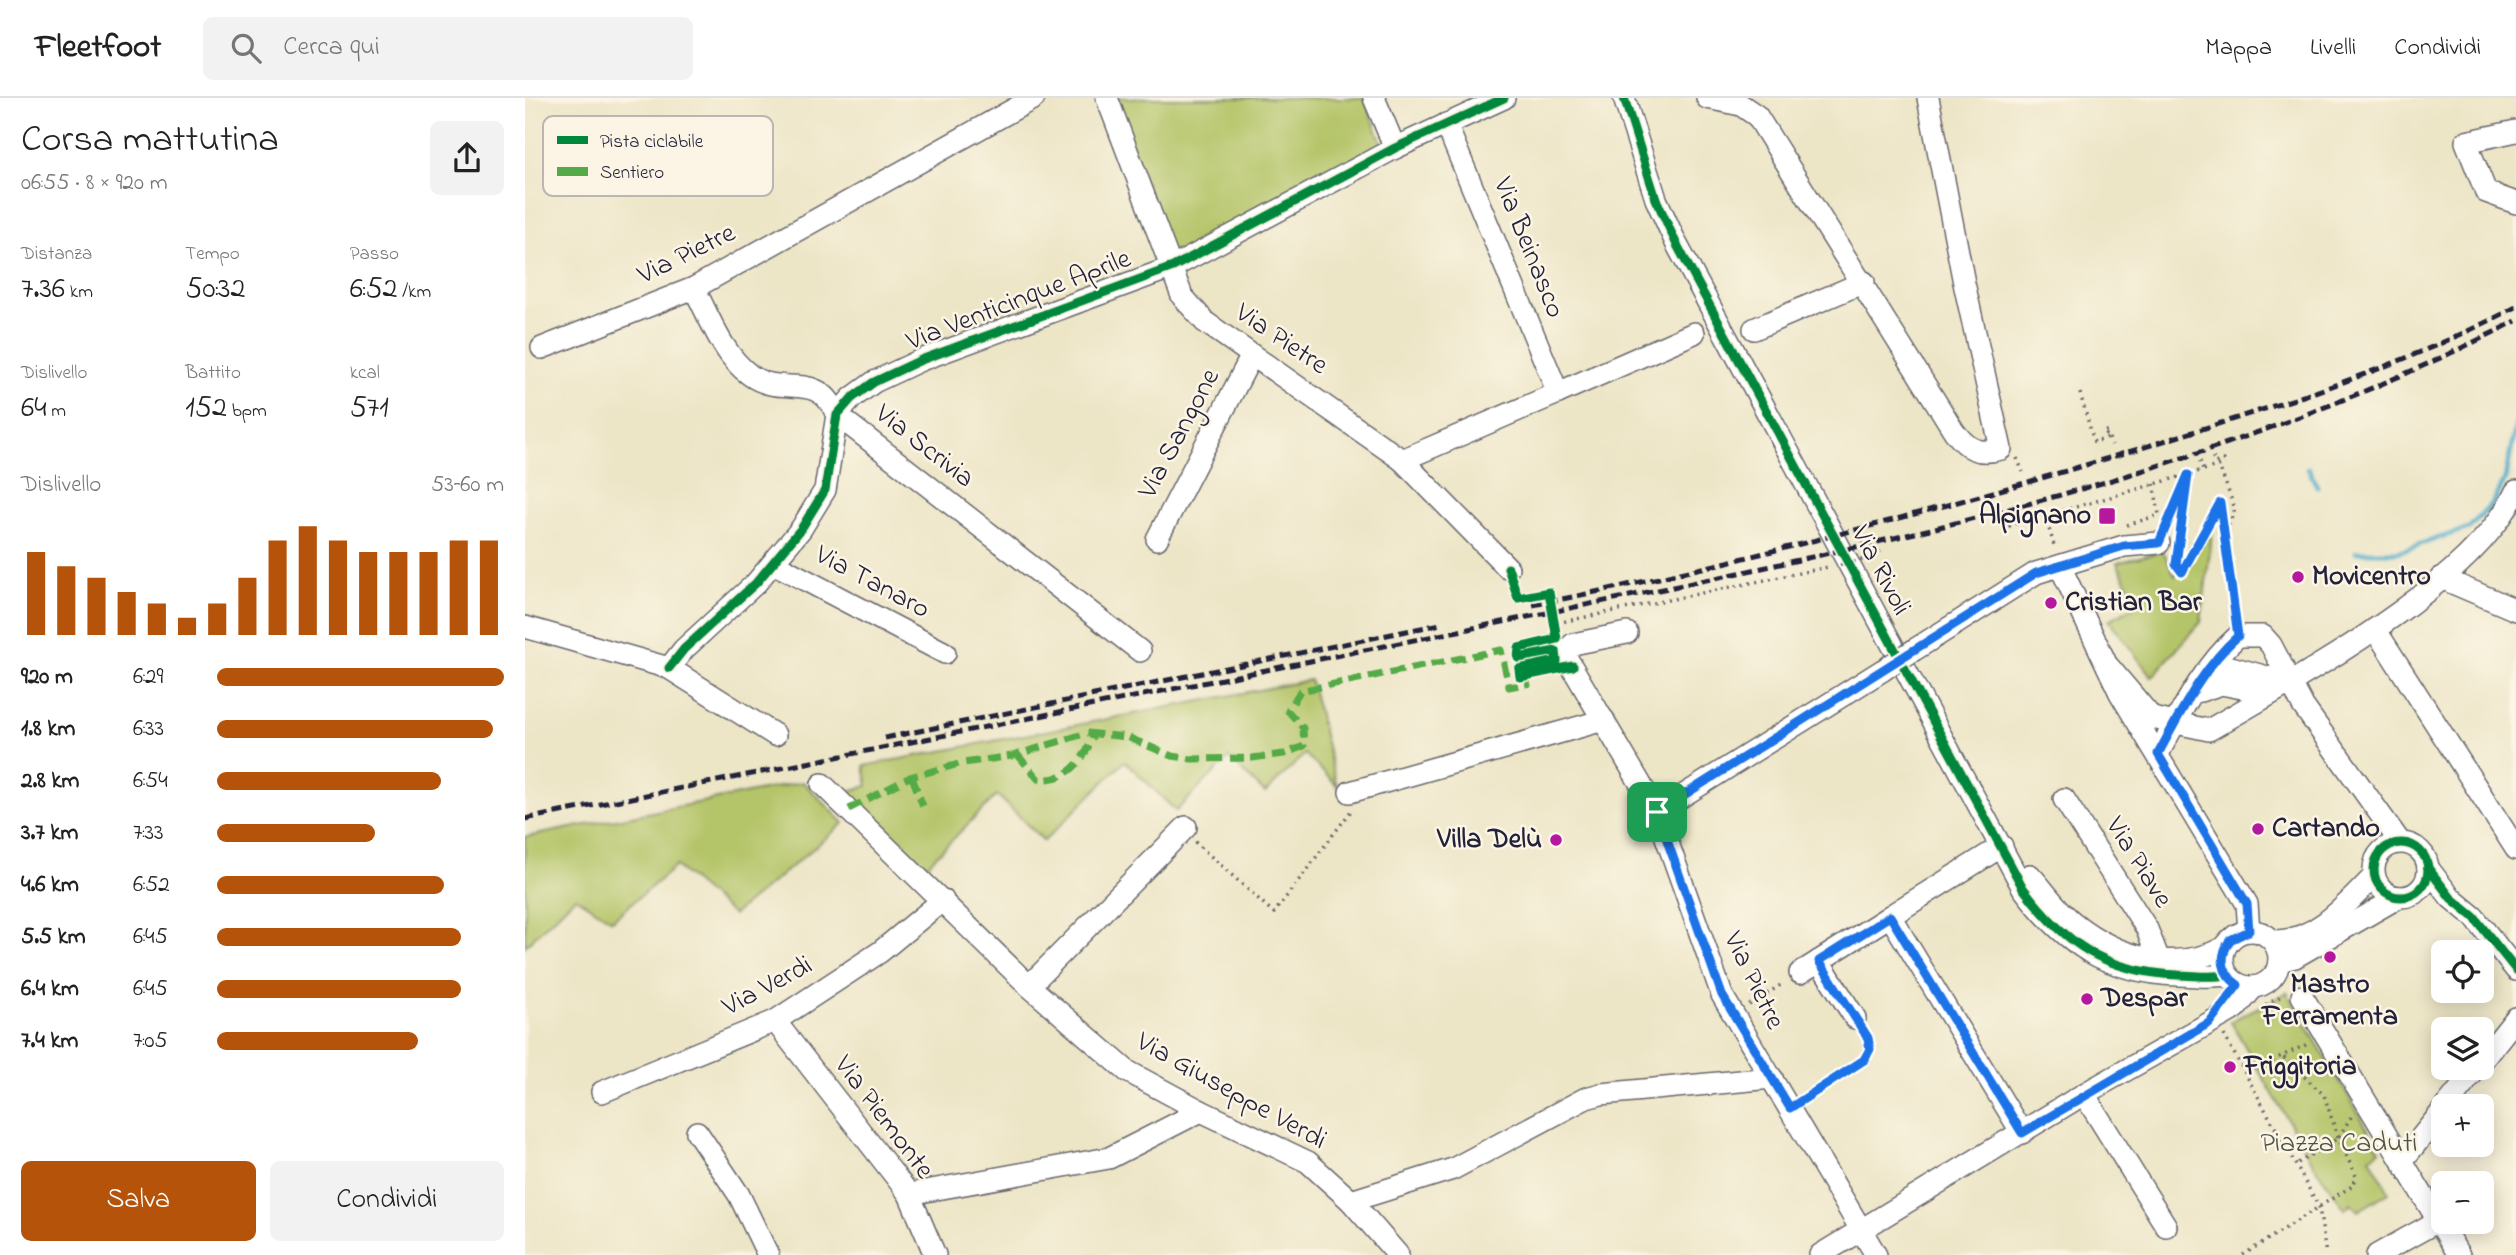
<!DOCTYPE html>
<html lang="it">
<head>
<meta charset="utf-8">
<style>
  body { margin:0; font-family:"Indie Flower",sans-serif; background:#f2f2f2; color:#222; height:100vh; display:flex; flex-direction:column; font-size:26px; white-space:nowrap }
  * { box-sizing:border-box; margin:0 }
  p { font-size:23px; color:#767676 }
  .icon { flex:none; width:38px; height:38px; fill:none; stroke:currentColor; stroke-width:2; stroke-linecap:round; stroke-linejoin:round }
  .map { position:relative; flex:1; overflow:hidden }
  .sheet { display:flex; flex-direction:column; background:#fff; width:525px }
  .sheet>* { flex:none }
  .fabs { position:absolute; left:1906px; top:842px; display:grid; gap:14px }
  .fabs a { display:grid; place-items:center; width:63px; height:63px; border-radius:10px; background:#fff; box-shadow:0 4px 18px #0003; font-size:35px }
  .pin { position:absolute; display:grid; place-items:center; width:60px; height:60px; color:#fff; margin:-30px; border-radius:14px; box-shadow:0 4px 10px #0006 }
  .round { display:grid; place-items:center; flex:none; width:74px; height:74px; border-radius:10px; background:#f2f2f2 }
  .head { display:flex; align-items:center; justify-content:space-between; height:119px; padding:0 21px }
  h1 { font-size:38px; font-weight:600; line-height:52px }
  .metrics { display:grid; grid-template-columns:repeat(3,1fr); gap:10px; height:119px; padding:7px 21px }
  .metrics div { display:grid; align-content:center }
  .metrics b { font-size:30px; font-weight:600 }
  .metrics small { font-size:19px; font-weight:400 }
  .metrics p { font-size:19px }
  .chart { height:196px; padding:14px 21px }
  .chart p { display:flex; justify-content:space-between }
  .chart svg { width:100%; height:126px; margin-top:7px; stroke:#b45309; stroke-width:6 }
  .primary-button { display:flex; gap:14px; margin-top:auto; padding:14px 21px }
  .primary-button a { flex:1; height:80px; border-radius:10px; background:#b45309; color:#fff; font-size:28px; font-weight:600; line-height:80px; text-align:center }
  .primary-button a+a { background:#f2f2f2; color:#222 }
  ul { padding:0 21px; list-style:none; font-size:23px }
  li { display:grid; grid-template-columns:112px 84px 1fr; align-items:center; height:52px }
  li i { height:18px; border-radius:9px; background:#b45309 }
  header { display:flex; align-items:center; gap:42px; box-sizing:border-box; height:98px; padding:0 35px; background:#fff; border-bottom:2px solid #e0e0e0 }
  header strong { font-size:33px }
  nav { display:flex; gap:38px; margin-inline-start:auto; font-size:24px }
  .search { width:490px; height:63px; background:#f2f2f2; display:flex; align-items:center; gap:18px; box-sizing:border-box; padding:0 24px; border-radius:10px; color:#767676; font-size:26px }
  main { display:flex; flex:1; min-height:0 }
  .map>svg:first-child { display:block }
  .green { fill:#b4c467; stroke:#6b7351; stroke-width:2 }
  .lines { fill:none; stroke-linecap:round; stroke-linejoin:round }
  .stream { stroke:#48a9c7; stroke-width:5 }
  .minor-casing { stroke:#69666c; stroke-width:24 }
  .path { stroke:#69666c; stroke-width:3.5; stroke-dasharray:2 5; stroke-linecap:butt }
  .minor { stroke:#fff; stroke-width:21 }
  .rail { stroke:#22223b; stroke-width:5; stroke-dasharray:10 5; stroke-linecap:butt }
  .minor-bridge-casing { stroke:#69666c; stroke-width:24; stroke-linecap:butt }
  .path-bridge { stroke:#69666c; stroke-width:3.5; stroke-dasharray:2 5; stroke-linecap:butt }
  .minor-bridge { stroke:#fff; stroke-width:21 }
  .quiet { stroke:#53aa46; stroke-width:7; stroke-dasharray:14 7; stroke-linecap:butt }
  .cycleway-casing { stroke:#fcf5e5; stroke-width:13 }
  .cycleway { stroke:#00873e; stroke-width:9 }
  .route-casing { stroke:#fff; stroke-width:14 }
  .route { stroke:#1a73e8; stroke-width:9 }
  .poi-dot { fill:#b5179e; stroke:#fcf5e5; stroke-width:2.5 }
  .labels { text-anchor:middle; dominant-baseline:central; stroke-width:5; stroke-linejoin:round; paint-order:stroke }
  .street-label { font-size:28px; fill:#22223b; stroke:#fcf5e5 }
  .poi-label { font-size:28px; font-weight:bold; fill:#22223b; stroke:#fcf5e5; text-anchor:start }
  .park-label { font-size:28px; fill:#4e5348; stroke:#fcf5e5 }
  .key { fill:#fcf5e5; stroke:#bbb6b2; stroke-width:2 }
  .key-label { font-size:19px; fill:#22223b }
</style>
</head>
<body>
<header>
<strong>Fleetfoot</strong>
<div class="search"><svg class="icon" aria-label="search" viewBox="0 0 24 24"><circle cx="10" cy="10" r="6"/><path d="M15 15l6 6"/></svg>Cerca qui</div>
<nav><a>Mappa</a><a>Livelli</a><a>Condividi</a></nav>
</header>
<main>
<section class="sheet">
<div class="head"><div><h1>Corsa mattutina</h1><p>06:55 · 8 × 920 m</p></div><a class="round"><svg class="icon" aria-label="share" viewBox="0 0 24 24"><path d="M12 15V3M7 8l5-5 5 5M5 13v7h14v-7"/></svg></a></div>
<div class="metrics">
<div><p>Distanza</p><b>7.36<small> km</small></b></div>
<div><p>Tempo</p><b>50:32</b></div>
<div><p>Passo</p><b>6:52<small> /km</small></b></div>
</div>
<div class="metrics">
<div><p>Dislivello</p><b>64<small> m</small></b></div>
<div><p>Battito</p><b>152<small> bpm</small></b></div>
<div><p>kcal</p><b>571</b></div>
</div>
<div class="chart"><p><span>Dislivello</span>53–60 m</p>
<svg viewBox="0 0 160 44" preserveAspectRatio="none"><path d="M5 44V15M15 44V20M25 44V24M35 44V29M45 44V33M55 44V38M65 44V33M75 44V24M85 44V11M95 44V6M105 44V11M115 44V15M125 44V15M135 44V15M145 44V11M155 44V11"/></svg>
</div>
<ul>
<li><b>920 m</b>6:29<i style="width:100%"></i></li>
<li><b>1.8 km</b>6:33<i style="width:96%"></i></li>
<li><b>2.8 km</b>6:54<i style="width:78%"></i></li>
<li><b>3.7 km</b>7:33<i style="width:55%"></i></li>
<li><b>4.6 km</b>6:52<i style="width:79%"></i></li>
<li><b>5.5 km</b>6:45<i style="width:85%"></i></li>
<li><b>6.4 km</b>6:45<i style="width:85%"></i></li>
<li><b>7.4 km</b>7:05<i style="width:70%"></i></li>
</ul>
<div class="primary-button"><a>Salva</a><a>Condividi</a></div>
</section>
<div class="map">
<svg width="1991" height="1157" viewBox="0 0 1991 1157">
  <rect width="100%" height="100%" fill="#fcf5e5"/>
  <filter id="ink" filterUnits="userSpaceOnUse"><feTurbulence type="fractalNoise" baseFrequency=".0143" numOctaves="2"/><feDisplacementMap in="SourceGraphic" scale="14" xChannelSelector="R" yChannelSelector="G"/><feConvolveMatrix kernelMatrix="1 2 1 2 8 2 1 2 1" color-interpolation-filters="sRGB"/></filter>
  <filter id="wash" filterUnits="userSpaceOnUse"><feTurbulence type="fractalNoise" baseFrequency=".00686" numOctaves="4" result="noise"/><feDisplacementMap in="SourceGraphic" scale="28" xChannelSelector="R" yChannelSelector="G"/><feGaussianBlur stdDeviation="1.57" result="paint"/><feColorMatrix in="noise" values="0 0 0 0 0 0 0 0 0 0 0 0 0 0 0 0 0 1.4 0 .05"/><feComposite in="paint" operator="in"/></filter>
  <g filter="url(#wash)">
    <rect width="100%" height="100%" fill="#ece5c6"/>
    <g class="green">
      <polygon points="591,0 839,0 861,55 648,169"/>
      <polygon points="1688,429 1676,524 1627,579 1584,522 1613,506 1592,465 1638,453 1650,478"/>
      <polygon points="785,582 812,688 780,656 740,695 704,660 651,713 600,663 519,743 472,697 399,770 332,708 323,693 343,688 339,668"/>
      <polygon points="278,684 319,725 208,817 151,768 87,822 50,799 0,848 0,739"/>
      <path d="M1762 894 1855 1052 1845 1059 1864 1094 1833 1113 1826 1105 1820 1111 1789 1067 1706 924C1724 911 1744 907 1762 894Z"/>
    </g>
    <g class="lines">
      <g class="stream">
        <polyline points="1783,370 1792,388"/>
        <polyline points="1831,454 1872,454 1944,430 1968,405 1980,382 1991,326"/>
      </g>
    </g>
  </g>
  <g filter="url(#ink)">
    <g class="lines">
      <defs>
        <g id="minor">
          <polyline points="582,0 657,198 680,224 877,362 983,470"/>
          <polyline points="849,0 870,50"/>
          <path d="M1099 0 1131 101 1151 145 1498 790C1540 846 1580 874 1653 877 1670 877 1684 880 1701 877"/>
          <path d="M1182 0 1216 7 1232 18 1429 333C1443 352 1454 357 1476 351L1439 185 1403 0"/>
          <polyline points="1991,33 1941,44 1961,94 1991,105"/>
          <path d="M169 190C184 218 198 258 225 277 258 301 292 270 312 317L615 553"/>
          <polyline points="1229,231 1339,184"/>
          <polyline points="17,250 169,190 509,0"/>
          <polyline points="1033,295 1169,235"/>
          <polyline points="877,362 1033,295 921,26"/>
          <polyline points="632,441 727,257"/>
          <polyline points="248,465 420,555"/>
          <polyline points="1535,468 1595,595 1722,806 1724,833"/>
          <polyline points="1916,480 1991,512"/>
          <polyline points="0,529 144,570 250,637"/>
          <polyline points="1850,531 1991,751"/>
          <polyline points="1037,552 1132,714 1197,897 1351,1157"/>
          <polyline points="1389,552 1511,475 1599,448 1634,445"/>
          <polyline points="1040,556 1048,546 1102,535"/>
          <path d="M1584 569 1627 620 1684 632C1772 580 1949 486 1991 393"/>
          <polyline points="144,570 159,551 231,485 276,431 300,392 312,317 327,300 349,284 396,262 648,169 870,50 979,0"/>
          <polyline points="1680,585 1702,568 1764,585"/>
          <polyline points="1675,593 1696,586 1738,594 1752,589"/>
          <path d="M1633 656C1656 614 1677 570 1713 538H1738L1746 547 1778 608 1875 744"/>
          <polyline points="297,686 504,888 602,973 676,1013 783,1064 826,1103 873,1157"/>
          <polyline points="825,694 1079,622"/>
          <polyline points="1539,701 1622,831 1634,862"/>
          <polyline points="1132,714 1358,572"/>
          <circle cx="1876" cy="772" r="27"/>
          <polyline points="1477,748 1365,818 1497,1035"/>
          <polyline points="1903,770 1926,800 1949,819 1991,872"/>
          <path d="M1505 777C1520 793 1532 812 1549 825 1593 860 1650 876 1700 849"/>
          <circle cx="1726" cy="861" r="28"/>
          <path d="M1748 843C1790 844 1822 806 1849 778"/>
          <polyline points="1294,863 1330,920"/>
          <polyline points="1754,863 1770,859 1874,799"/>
          <polyline points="1275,875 1365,818"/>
          <polyline points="504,888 661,729"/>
          <polyline points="1777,898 1934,1157"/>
          <polyline points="250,923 384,1096 410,1157"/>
          <polyline points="1956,964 1991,920"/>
          <polyline points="77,994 250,923 355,854 418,802"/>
          <polyline points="1559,996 1641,1128"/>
          <polyline points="1921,1008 1952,970"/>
          <polyline points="172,1034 214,1097 243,1157"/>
          <polyline points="1877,1063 1918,1012"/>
          <polyline points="384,1096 584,1060 676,1013"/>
          <polyline points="826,1103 928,1071 1061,1000 1076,996 1247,980"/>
          <polyline points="1295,1157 1559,996 1711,910 1728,890"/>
          <polyline points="1852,1157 1913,1123"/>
        </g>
      </defs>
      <use href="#minor" class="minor-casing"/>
      <g class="path">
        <polyline points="1555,295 1569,344 1584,340 1578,334 1584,332"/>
        <polyline points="1584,340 1587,347"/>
        <polyline points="1688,359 1690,365 1698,362 1699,366"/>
        <polyline points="1492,360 1498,374"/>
        <polyline points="1675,363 1678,372"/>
        <polyline points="1696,373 1710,411 1700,436"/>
        <polyline points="1497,416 1498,423 1502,422"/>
        <polyline points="1520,418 1530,450"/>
        <polyline points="1483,420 1485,428 1699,366"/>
        <polyline points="1602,427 1634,417 1629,386"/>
        <polyline points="1640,430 1663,378 1654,442"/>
        <polyline points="1653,453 1651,466 1658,474 1695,405 1711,519"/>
        <polyline points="1343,460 1356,453"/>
        <polyline points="1030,534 1027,526 1303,469"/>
        <polyline points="670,744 749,815 826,713"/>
        <polyline points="1224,907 1259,885"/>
        <polyline points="1741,907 1758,897"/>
        <polyline points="1699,937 1794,1109 1801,1157"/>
        <polyline points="1722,974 1785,945"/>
        <polyline points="1280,1000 1339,962 1345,951 1339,934"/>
        <polyline points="1773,1065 1813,1040 1828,1016"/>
        <polyline points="1718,1157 1827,1088 1831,1078 1813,1040 1799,997 1756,957"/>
      </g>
      <use href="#minor" class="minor"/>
      <g class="rail">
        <path d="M1008 507C1216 465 1423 410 1626 347 1750 308 1876 270 1991 209"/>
        <polyline points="360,640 916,526"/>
        <path d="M0 721C321 658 642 592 963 527 1313 455 1671 388 1991 223"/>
      </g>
      <defs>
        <polyline id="minor-bridge" points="1358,572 1389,552"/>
      </defs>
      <use href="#minor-bridge" class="minor-bridge-casing"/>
      <polyline class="path-bridge" points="1315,467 1341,461"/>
      <use href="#minor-bridge" class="minor-bridge"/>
      <g class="quiet">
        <path d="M492 656 513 681C543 684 560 662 569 635"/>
        <polyline points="387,679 398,708"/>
        <polyline points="324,711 385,679 438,665 487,658 562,635 602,639 647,658 667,661 727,660 759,656 779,648 778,630 763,613 775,593 976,552 984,589 1006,585"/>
      </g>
      <defs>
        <g id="cycleway">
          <path d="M1099 0 1131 101 1151 145 1498 790C1540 846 1580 874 1653 877 1670 877 1684 880 1701 877"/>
          <polyline points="983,470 993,500 1024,494 1032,541 994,550 993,560 1031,553 1032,563 994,571 995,579 1048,568"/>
          <polyline points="144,570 159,551 231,485 276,431 300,392 312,317 327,300 349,284 396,262 648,169 870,50 979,0"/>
          <circle cx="1876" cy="772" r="27"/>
          <polyline points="1903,770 1926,800 1949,819 1991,872"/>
        </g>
      </defs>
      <use href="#cycleway" class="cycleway-casing"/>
      <use href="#cycleway" class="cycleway"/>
    </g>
  </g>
  <g class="lines" filter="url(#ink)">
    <defs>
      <path id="route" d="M1663 377 1651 466 1657 474 1695 405 1713 538C1677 570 1656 614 1633 656L1722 806 1724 833 1705 842C1694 859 1696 875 1713 887L1684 925 1497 1035 1365 818 1294 863 1343 940 1345 951 1339 962 1265 1010 1197 897 1132 714 1511 475 1599 448 1634 445Z"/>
    </defs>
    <use href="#route" class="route-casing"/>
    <use href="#route" class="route"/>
  </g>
  <g class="poi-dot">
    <rect x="1573" y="409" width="18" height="18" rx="3.5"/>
    <circle cx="1773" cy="479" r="7"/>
    <circle cx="1526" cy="505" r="7"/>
    <circle cx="1733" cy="731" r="7"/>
    <circle cx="1031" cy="742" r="7"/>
    <circle cx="1805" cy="859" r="7"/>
    <circle cx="1562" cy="901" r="7"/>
    <circle cx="1705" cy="969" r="7"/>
  </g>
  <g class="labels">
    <g class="street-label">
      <text transform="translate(1003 150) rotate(68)">Via Beinasco</text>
      <text transform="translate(162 157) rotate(-26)">Via Pietre</text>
      <text transform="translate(494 203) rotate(-21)">Via Venticinque Aprile</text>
      <text transform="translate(756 242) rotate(34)">Via Pietre</text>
      <text transform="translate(655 336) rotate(-62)">Via Sangone</text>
      <text transform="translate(399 349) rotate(38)">Via Scrivia</text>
      <text transform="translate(1355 473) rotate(62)">Via Rivoli</text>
      <text transform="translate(347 485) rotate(28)">Via Tanaro</text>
      <text transform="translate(1613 765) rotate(58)">Via Piave</text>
      <text transform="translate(1228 883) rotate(64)">Via Pietre</text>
      <text transform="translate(243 889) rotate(-28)">Via Verdi</text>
      <text transform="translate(706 994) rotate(29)">Via Giuseppe Verdi</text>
      <text transform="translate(358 1020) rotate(53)">Via Piemonte</text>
    </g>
    <g class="poi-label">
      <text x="1566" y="418" text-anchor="end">Alpignano</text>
      <text x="1787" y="479">Movicentro</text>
      <text x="1540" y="505">Cristian Bar</text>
      <text x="1747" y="731">Cartando</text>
      <text x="1017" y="742" text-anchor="end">Villa Delù</text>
      <text x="1805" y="887" text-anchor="middle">Mastro<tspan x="1805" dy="32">Ferramenta</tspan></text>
      <text x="1576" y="901">Despar</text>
      <text x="1719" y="969">Friggitoria</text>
    </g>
    <g class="park-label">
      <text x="1814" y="1046">Piazza Caduti</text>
    </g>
  </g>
  <rect x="18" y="18" width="230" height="80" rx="10" class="key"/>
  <rect x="32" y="38" width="31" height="8" fill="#00873e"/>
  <rect x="32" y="69" width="31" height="9" fill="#53aa46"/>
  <g class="key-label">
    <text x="75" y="49">Pista ciclabile</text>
    <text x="75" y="80">Sentiero</text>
  </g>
</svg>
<div class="fabs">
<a><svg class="icon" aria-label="locate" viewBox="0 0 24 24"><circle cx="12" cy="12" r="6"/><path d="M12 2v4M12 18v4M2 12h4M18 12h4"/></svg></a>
<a><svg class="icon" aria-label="layers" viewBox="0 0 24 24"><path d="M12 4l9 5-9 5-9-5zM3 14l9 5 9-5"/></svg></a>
<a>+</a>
<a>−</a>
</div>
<div class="pin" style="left:1132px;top:714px;background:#1e9e55"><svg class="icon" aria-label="arrive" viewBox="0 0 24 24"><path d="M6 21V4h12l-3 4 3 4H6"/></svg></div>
</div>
</main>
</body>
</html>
